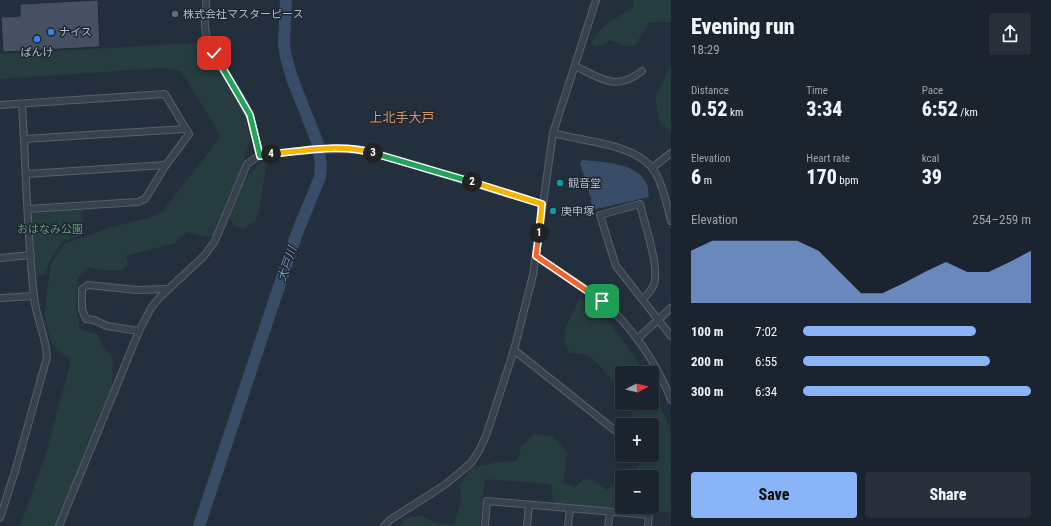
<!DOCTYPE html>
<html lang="en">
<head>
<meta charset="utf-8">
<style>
  body { margin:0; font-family:"Roboto Condensed","Noto Sans JP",sans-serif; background:#282f3a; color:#f1f3f6; height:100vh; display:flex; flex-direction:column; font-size:15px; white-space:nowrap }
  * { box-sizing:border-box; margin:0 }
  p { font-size:13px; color:#a0a4aa }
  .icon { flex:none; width:22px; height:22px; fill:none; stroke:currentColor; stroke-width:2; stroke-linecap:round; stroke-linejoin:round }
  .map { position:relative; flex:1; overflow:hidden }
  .details { display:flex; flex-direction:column; background:#1b232e; width:380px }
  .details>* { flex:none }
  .needle { width:26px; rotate:83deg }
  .controls { position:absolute; left:615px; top:366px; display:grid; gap:8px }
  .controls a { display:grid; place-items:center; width:44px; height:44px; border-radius:4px; background:#1b232e; box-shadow:0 2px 6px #0003,0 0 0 1px #39404a; font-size:20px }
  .pin { position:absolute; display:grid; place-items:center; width:34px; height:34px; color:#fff; margin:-17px; border-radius:8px; box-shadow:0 2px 6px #0006 }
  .km { position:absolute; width:20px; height:20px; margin:-10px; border-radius:50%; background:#222; color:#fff; font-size:11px; line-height:20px; text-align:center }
  .round { display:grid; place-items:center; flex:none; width:42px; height:42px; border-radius:4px; background:#282f3a }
  .head { display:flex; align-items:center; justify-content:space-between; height:68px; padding:0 20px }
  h1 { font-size:22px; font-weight:800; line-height:30px }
  .figures { display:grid; grid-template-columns:repeat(3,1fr); gap:6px; height:68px; padding:4px 20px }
  .figures div { display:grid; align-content:center }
  .figures b { font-size:20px; font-weight:800 }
  .figures small { font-size:11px; font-weight:400 }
  .figures p { font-size:11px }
  .chart { height:112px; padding:8px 20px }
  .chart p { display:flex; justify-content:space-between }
  .chart svg { width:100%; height:72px; margin-top:4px; fill:#8ab4f8; opacity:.7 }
  .cta { display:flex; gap:8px; margin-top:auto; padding:8px 20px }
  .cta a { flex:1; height:46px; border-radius:4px; background:#8ab4f8; color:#111; font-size:16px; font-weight:800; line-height:46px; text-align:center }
  .cta a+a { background:#282f3a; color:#f1f3f6 }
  ul { padding:0 20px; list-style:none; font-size:13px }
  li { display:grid; grid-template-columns:64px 48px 1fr; align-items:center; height:30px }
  li i { height:10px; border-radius:5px; background:#8ab4f8 }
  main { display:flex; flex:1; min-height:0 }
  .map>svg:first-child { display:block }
  .green { fill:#263c3f }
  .water { fill:#394c67 }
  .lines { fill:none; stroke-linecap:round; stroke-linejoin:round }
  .river { stroke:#394c67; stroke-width:12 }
  .building { fill:#455162; stroke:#1f2835 }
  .minor-casing { stroke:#565f6c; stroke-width:8 }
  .minor { stroke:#38414e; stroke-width:6 }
  .split-1-casing { stroke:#fff; stroke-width:8 }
  .split-2-casing { stroke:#fff; stroke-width:8 }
  .split-3-casing { stroke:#fff; stroke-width:8 }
  .split-4-casing { stroke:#fff; stroke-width:8 }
  .split-5-casing { stroke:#fff; stroke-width:8 }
  .split-1 { stroke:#f0652b; stroke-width:5 }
  .split-2 { stroke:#f5b400; stroke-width:5 }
  .split-3 { stroke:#22a559; stroke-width:5 }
  .split-4 { stroke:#f5b400; stroke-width:5 }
  .split-5 { stroke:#22a559; stroke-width:5 }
  .service-dot { fill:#5c6f8a; stroke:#1d2633; stroke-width:1.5 }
  .shop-dot { fill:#3f7fe0; stroke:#1d2633; stroke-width:1.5 }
  .culture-dot { fill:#0f9aa8; stroke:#1d2633; stroke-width:1.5 }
  .labels { text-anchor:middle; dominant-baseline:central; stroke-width:3; stroke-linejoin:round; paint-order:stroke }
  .poi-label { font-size:11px; fill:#b4bcc9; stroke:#1d2633; text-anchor:start }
  .park-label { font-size:11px; fill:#6b9a76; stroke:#1d2633 }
  .water-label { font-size:12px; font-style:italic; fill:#7c92b1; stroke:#1d2633 }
  .quarter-label { font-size:13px; fill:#d59563; stroke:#1d2633 }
</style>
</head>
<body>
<main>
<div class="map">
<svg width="671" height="526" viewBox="0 0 671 526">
  <rect width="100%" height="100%" fill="#242f3e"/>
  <g class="green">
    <polygon points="634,0 671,0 671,22 650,22 634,46 625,46 610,40 602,45 595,47 591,44 603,27 634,6"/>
    <path d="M196 43 205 49 244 110 250 136 249 143 243 163 213 236 206 237 187 232 175 243 126 256 128 264 123 270C111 272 100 270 88 267L78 277 76 306 80 329 98 335 101 344 113 358 112 386 56 526H20L43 463 71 361 52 344 44 315 51 264 65 243 109 228 151 217 163 211 221 136 181 71 162 68 0 79V54Z"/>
    <polygon points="671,65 671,132 660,122 655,98"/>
    <path d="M264 162 266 166 259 212 256 220 244 229C238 228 232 224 230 218 228 205 250 164 264 162Z"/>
    <path d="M82 208 83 233C77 240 69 237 63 242 56 247 47 266 45 274L36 277 31 213Z"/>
    <path d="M580 297 605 316 646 373H622V396C611 380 593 347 570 354L564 340 566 327Z"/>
    <polygon points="652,386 669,426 671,436 671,512 554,504 551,484 485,479 480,526 400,526 405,518 422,516 438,524 454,525 461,503 460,485 471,468 498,462 517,461 522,445 534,434 553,436 567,453 563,483 576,487 582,480 592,479 607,490 622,478 622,507 652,507 652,477 624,477 632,473 649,455 652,455 652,425 639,425 626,403 652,403"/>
  </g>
  <path class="water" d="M582 160C601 162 639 162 647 185 649 188 648 194 649 197L592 210 591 198 580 163Z"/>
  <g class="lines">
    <polyline class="river" points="199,526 297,233 320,177 321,165 318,144 292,78 286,57 284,45 286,0"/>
  </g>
  <polygon class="building" points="98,0 100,47 3,52 1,17 20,16 20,4"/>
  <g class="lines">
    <defs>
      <g id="minor">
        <path d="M206 0C207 9 204 19 205 27 209 61 238 84 249 114 254 127 256 142 260 155"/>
        <path d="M575 66C600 78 616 92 642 71"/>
        <polyline points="0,105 165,94 189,134 166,165 145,199 138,202 28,209"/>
        <path d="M553 133C583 142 640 143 656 174 664 188 667 205 671 221"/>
        <polyline points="24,139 185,129"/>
        <polyline points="652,168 671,153"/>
        <polyline points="26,174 166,165"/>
        <path d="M536 256C558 271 581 285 602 301 630 324 659 366 671 400"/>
        <polyline points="0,258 31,255"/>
        <polyline points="0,298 34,296"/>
        <path d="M643 299C648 294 652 290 654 284 660 268 644 222 640 204L600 215 616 266 671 336"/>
        <polyline points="139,331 107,326 94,320 86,319 82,309 82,289 88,285 137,290 167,289"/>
        <polyline points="637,339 671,308"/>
        <polyline points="514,350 622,436"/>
        <path d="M0 518 16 468 47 357C46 336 36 318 34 297 27 233 26 168 22 104"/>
        <polyline points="59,526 139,331 151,308 160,297 204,256 215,241 247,164 260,155 310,150 341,149 364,150 542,204"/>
        <polyline points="384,526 390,520 446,484 471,463 480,449 487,433 514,350 533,275 553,133 596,0"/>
        <polyline points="485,526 487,501 649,515 648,526"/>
        <polyline points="527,526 529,505"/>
        <polyline points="568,526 570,509"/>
        <polyline points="608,526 610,513"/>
      </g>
    </defs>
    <use href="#minor" class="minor-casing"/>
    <use href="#minor" class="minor"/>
  </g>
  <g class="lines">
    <defs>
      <polyline id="split-1" points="539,233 536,256 602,301"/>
      <polyline id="split-2" points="472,182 542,204 539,233"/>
      <polyline id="split-3" points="373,153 472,182"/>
      <path id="split-4" d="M271 154C303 151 343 143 373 153"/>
      <polyline id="split-5" points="214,53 250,115 260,156 271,154"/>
    </defs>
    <use href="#split-1" class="split-1-casing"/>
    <use href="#split-2" class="split-2-casing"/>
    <use href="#split-3" class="split-3-casing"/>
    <use href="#split-4" class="split-4-casing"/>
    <use href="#split-5" class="split-5-casing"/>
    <use href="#split-1" class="split-1"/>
    <use href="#split-2" class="split-2"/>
    <use href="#split-3" class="split-3"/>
    <use href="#split-4" class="split-4"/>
    <use href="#split-5" class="split-5"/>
  </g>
  <circle class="service-dot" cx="175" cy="14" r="4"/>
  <g class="shop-dot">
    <circle cx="51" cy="32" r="4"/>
    <circle cx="37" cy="39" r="4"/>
  </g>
  <g class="culture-dot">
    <circle cx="560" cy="183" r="4"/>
    <circle cx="553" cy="211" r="4"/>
  </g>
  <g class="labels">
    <g class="poi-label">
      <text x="183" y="14">株式会社マスターピース</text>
      <text x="59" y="32">ナイス</text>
      <text x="37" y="52" text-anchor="middle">ぱんけ</text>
      <text x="568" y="183">観音堂</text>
      <text x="561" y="211">庚申塚</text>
    </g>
    <g class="park-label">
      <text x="50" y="229">おはなみ公園</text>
    </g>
    <g class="water-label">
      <text transform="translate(287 264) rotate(-71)">大戸川</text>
    </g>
    <g class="quarter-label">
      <text x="402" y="117">上北手大戸</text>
    </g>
  </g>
</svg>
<div class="controls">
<a><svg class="needle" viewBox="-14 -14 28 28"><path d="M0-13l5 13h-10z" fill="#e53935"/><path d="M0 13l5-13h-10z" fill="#a0a4aa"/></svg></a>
<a>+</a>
<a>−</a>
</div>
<div class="pin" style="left:602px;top:301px;background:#1e9e55"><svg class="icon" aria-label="arrive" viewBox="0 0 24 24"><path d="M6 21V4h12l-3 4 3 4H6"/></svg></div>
<div class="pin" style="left:214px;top:53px;background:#d93025"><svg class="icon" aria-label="check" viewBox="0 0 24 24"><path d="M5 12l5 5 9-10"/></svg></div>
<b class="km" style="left:539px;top:233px">1</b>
<b class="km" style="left:472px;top:182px">2</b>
<b class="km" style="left:373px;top:153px">3</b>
<b class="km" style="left:271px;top:154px">4</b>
</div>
<section class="details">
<div class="head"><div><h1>Evening run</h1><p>18:29</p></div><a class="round"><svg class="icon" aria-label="share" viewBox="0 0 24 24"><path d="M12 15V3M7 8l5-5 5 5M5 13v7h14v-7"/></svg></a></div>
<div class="figures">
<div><p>Distance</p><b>0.52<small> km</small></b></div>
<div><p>Time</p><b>3:34</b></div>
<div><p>Pace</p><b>6:52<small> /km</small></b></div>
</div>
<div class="figures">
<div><p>Elevation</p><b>6<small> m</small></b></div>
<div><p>Heart rate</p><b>170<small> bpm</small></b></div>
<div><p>kcal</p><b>39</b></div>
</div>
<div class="chart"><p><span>Elevation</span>254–259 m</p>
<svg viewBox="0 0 160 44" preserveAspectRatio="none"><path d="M0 44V12L10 6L20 6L30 6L40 6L50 6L60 12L70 25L80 38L90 38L100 32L110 25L120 19L130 25L140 25L150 19L160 12V44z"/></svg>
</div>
<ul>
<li><b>100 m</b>7:02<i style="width:76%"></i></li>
<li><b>200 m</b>6:55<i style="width:82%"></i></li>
<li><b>300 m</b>6:34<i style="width:100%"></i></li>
</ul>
<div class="cta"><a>Save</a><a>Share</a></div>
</section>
</main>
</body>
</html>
